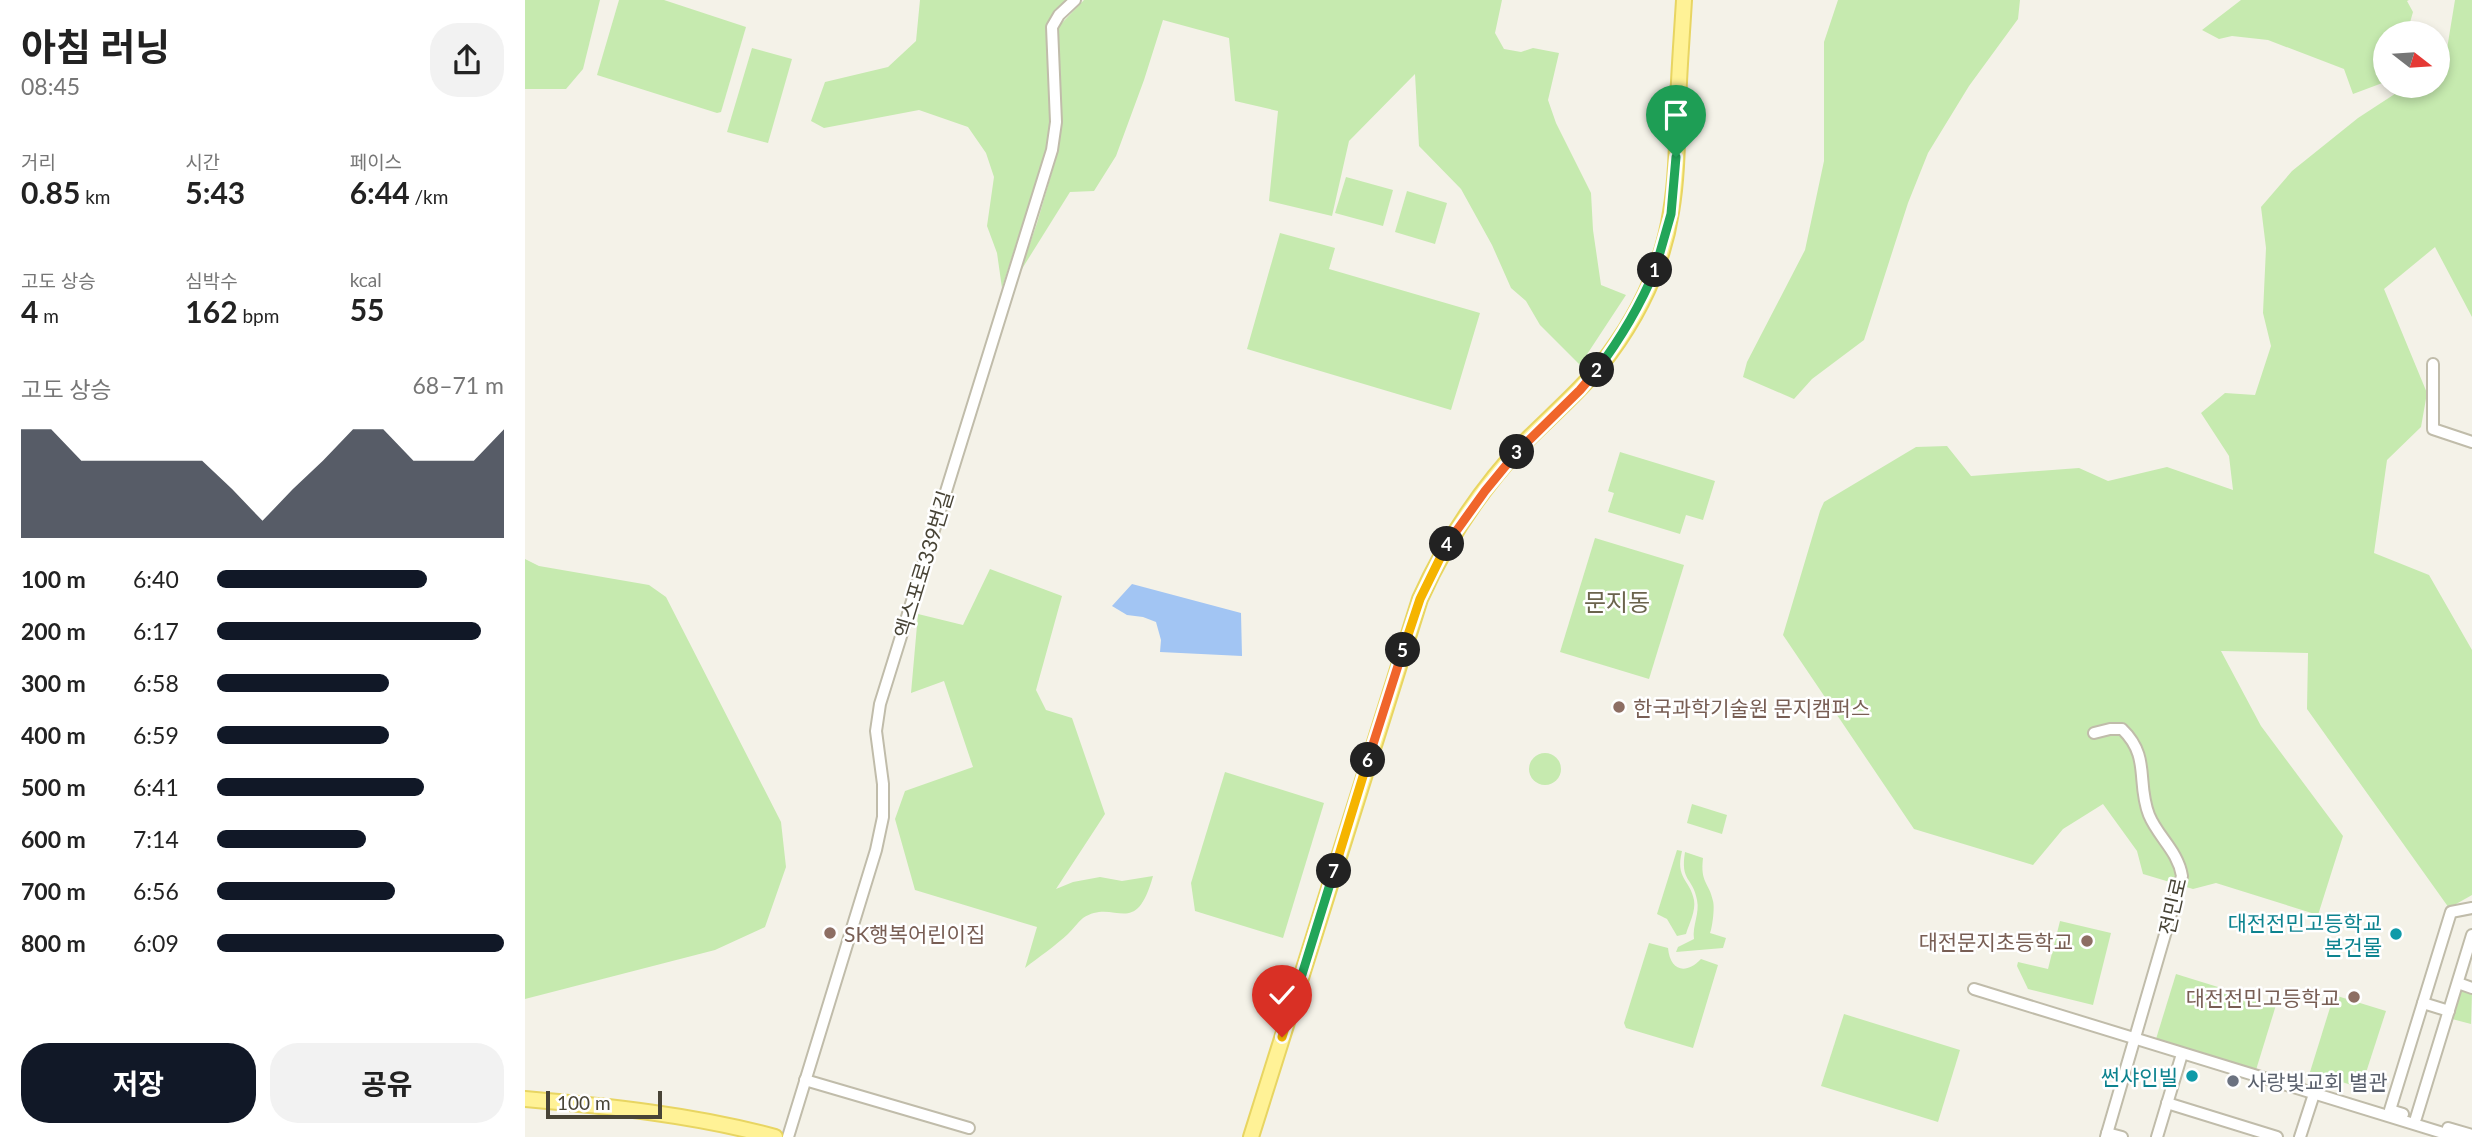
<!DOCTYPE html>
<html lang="ko">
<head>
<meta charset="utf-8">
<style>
  body { margin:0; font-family:Lato,"Noto Sans KR",sans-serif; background:#f2f2f2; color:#222; height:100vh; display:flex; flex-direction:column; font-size:26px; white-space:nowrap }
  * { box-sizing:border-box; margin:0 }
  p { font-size:23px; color:#767676 }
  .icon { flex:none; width:38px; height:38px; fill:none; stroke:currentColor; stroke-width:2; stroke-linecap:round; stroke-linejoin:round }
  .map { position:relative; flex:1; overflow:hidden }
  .side { display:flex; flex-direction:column; background:#fff; width:525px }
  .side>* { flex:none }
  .needle { width:46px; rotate:107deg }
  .buttons { position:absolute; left:1848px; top:21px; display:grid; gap:14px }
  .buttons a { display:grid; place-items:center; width:77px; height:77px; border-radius:50%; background:#fff; box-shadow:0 4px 10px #0003; font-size:35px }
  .scale { position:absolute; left:21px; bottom:18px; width:116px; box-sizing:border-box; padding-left:7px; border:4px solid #484436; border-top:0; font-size:19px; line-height:24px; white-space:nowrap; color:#484436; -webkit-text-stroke:5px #fff; paint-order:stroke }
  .pin { position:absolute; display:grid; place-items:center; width:60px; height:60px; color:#fff; margin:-72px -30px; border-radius:50% 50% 50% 0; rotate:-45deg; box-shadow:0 0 7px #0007 }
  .pin .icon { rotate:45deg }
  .km { position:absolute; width:35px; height:35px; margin:-18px; border-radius:50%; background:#222; color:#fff; font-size:19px; line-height:35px; text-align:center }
  .round { display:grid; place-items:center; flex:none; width:74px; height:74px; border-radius:28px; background:#f2f2f2 }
  .headline { display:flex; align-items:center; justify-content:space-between; height:119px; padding:0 21px }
  h1 { font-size:38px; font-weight:700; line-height:52px }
  .metrics { display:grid; grid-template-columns:repeat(3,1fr); gap:10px; height:119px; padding:7px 21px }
  .metrics div { display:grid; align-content:center }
  .metrics b { font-size:30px; font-weight:700 }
  .metrics small { font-size:19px; font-weight:400 }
  .metrics p { font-size:19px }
  .chart { height:196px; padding:14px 21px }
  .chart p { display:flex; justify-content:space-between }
  .chart svg { width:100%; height:126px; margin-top:7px; fill:#111827; opacity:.7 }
  .cta { display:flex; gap:14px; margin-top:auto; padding:14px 21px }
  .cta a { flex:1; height:80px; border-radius:28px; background:#111827; color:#fff; font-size:28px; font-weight:700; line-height:80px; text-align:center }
  .cta a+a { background:#f2f2f2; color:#222 }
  ul { padding:0 21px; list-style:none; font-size:23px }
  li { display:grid; grid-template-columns:112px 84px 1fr; align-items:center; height:52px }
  li i { height:18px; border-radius:9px; background:#111827 }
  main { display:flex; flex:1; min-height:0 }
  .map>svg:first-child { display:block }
  .green { fill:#c6eaaf }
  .water { fill:#a2c5f3 }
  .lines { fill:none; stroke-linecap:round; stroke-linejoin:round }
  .minor-casing { stroke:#c0bcaa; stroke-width:14 }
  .major-casing { stroke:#e8d562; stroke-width:18 }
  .minor { stroke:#fff; stroke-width:10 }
  .major { stroke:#fff296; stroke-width:14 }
  .split-1-casing { stroke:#fff; stroke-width:14 }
  .split-2-casing { stroke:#fff; stroke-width:14 }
  .split-3-casing { stroke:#fff; stroke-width:14 }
  .split-4-casing { stroke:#fff; stroke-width:14 }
  .split-5-casing { stroke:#fff; stroke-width:14 }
  .split-6-casing { stroke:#fff; stroke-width:14 }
  .split-7-casing { stroke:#fff; stroke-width:14 }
  .split-8-casing { stroke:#fff; stroke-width:14 }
  .split-9-casing { stroke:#fff; stroke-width:14 }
  .split-1 { stroke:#22a559; stroke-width:9 }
  .split-2 { stroke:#22a559; stroke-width:9 }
  .split-3 { stroke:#f0652b; stroke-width:9 }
  .split-4 { stroke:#f0652b; stroke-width:9 }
  .split-5 { stroke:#f5b400; stroke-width:9 }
  .split-6 { stroke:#f0652b; stroke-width:9 }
  .split-7 { stroke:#f5b400; stroke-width:9 }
  .split-8 { stroke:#22a559; stroke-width:9 }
  .split-9 { stroke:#f5b400; stroke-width:9 }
  .education-dot { fill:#8d6e63; stroke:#fff; stroke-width:2.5 }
  .culture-dot { fill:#0f9aa8; stroke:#fff; stroke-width:2.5 }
  .worship-dot { fill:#6b7280; stroke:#fff; stroke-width:2.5 }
  .labels { text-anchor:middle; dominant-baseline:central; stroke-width:5; stroke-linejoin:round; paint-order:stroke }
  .street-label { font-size:21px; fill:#484436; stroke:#fff }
  .education-label { font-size:21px; fill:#785e54; stroke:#fff; text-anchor:start }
  .culture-label { font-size:21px; fill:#0d838f; stroke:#fff; text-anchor:end }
  .worship-label { font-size:21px; fill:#5b616d; stroke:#fff; text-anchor:start }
  .quarter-label { font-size:24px; fill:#6b644d; stroke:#fff }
</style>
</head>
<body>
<main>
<section class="side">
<div class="headline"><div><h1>아침 러닝</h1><p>08:45</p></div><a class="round"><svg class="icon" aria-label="share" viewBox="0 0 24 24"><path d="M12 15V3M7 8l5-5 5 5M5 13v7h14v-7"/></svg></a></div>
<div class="metrics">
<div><p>거리</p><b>0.85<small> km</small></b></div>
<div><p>시간</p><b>5:43</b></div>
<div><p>페이스</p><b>6:44<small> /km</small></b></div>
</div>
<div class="metrics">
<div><p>고도 상승</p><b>4<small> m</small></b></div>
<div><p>심박수</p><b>162<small> bpm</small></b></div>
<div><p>kcal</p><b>55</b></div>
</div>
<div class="chart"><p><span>고도 상승</span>68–71 m</p>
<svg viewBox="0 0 160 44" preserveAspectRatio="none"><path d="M0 44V6L10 6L20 17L30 17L40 17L50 17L60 17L70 27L80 38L90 27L100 17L110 6L120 6L130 17L140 17L150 17L160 6V44z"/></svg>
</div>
<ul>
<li><b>100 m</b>6:40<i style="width:73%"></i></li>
<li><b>200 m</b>6:17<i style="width:92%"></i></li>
<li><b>300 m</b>6:58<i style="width:60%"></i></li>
<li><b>400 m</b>6:59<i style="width:60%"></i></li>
<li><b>500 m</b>6:41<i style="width:72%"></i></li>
<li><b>600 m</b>7:14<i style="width:52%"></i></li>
<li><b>700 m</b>6:56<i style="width:62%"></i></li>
<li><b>800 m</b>6:09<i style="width:100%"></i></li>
</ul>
<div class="cta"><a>저장</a><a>공유</a></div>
</section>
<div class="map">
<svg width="1947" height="1137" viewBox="0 0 1947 1137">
  <rect width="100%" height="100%" fill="#f4f2e8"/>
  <g class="green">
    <polygon points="0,0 75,0 58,69 41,89 0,89"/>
    <polygon points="94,0 139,0 221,27 196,112 192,113 72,75"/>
    <polygon points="395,0 540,0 524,20 521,34 525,118 523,144 477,288 472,253 462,226 469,177 461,153 443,127 394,110 299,128 286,121 300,82 363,67 391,41"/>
    <polygon points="559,0 977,0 970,33 979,49 996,52 1008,48 1034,53 1023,100 1031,123 1066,193 1068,230 1076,285 1101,295 1055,365 1015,325 1001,301 986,288 967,245 936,189 894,146 890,74 824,141 807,216 744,201 753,111 710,101 704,38 638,20 619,80 591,156 569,191 545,192 495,272 512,223 534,148 535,117 532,40 534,26"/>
    <polygon points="1313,0 1495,0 1493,19 1444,86 1403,153 1383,203 1339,340 1287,379 1269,399 1218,377 1222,362 1280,250 1299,161 1299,42"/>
    <polygon points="1716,0 1884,0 1882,1 1888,12 1882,33 1860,33 1860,82 1828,94 1819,69 1743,40 1707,36 1694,39 1677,30"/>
    <polygon points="1930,0 1947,0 1947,317 1910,247 1859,289 1902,393 1896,427 1862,460 1849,553 1904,575 1947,650 1947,895 1924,908 1782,709 1783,653 1696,651 1736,726 1818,836 1793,915 1691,883 1668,889 1618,874 1612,851 1578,804 1538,829 1508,865 1389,829 1258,635 1295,511 1299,502 1391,447 1422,446 1446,476 1554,468 1583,481 1642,467 1708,490 1704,456 1676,413 1700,393 1730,395 1746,346 1738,313 1741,248 1736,207 1767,171 1833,118 1882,86 1913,86 1913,66 1920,61"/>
    <polygon points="227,48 267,59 243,143 202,132"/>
    <polygon points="821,177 868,190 858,226 810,213"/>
    <polygon points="882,191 922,203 910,244 870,232"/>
    <polygon points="755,233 810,248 804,269 955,313 926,410 722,349"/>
    <polygon points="1095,452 1190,481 1178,520 1161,515 1155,534 1083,512 1089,493 1083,491"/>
    <polygon points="1070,538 1159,565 1124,679 1035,652"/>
    <polygon points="0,559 14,566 124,585 141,597 256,822 261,867 240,927 190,950 0,999"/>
    <path d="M465 569 537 596 511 690 521 710 547 718 580 814 531 889 548 882 575 877 597 881 628 876C610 941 590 897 558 918 553 922 548 929 543 934 530 946 514 957 500 968L512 927 390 890 370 819 380 791 448 767 419 681 386 693 393 614 438 625Z"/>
    <circle cx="1020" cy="769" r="16"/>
    <polygon points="700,772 799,803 758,938 670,911 666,883"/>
    <polygon points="1167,804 1202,815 1197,834 1162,823"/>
    <path d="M1152 850 1157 851C1150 879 1165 879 1169 900 1171 911 1164 924 1161 934L1152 936 1142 919 1132 914Z"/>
    <path d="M1160 852 1178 858C1175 883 1184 882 1188 901 1190 908 1187 929 1185 933L1201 938 1198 948 1151 952 1153 947 1169 939C1167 926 1175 913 1172 900 1168 877 1155 882 1160 852Z"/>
    <polygon points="1535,921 1586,933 1568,1005 1503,989 1492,966 1493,962 1523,969"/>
    <path d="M1124 943 1143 948C1145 971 1161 975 1176 959L1193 965 1168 1048 1101 1028 1099 1023Z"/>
    <polygon points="1651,974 1751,1005 1731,1070 1631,1039"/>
    <polygon points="1935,988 1947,992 1946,1024 1927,1019"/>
    <polygon points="1809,995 1861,1011 1836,1088 1785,1072"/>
    <polygon points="1319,1014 1435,1050 1413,1122 1296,1086"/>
  </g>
  <polygon class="water" points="607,584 716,613 717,656 635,652 636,640 631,622 618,617 602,615 587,606"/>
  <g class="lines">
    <defs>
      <g id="minor">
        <polyline points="1908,364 1908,429 1947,442"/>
        <path d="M1569 733 1585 729H1597C1626 757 1611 782 1624 815 1633 837 1653 851 1657 876L1581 1137"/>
        <polyline points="1933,983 1947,988"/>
        <polyline points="1449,989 1931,1137"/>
        <polyline points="1898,1003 1924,1011"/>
        <polyline points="280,1080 444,1128"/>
        <polyline points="1642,1103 1752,1137"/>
        <polyline points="1878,1114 1865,1110 1926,912 1947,908"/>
        <polyline points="1891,1118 1947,935"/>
        <polyline points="1923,1128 1947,1135"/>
        <polyline points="1582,1133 1597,1137"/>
        <polyline points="263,1137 351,850 358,817 358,784 351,731 355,704 527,150 531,122 527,27 534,15 550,0"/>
        <polyline points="1632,1137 1657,1054"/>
        <polyline points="1775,1137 1789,1094"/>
      </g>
      <g id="major">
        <path d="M0 1099C82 1106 170 1115 250 1137"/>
        <path d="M726 1137 895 599C921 541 957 487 1001 441 1030 412 1061 386 1085 353 1115 312 1138 263 1146 212 1152 177 1152 141 1153 106 1154 71 1157 35 1159 0"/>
      </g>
    </defs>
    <use href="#minor" class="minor-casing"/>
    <use href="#major" class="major-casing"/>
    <use href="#minor" class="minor"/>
    <use href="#major" class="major"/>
  </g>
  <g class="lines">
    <defs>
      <polyline id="split-1" points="1130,270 1146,214 1151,157"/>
      <path id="split-2" d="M1072 370C1096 338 1115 306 1130 270"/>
      <polyline id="split-3" points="992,452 1055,390 1072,370"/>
      <polyline id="split-4" points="922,544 960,491 992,452"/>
      <polyline id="split-5" points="878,650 895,599 922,544"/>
      <polyline id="split-6" points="843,760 878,650"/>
      <polyline id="split-7" points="809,871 843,760"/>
      <polyline id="split-8" points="775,981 809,871"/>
      <polyline id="split-9" points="757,1037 775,981"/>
    </defs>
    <use href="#split-1" class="split-1-casing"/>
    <use href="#split-2" class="split-2-casing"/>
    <use href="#split-3" class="split-3-casing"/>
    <use href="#split-4" class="split-4-casing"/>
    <use href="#split-5" class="split-5-casing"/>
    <use href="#split-6" class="split-6-casing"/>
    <use href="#split-7" class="split-7-casing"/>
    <use href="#split-8" class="split-8-casing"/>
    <use href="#split-9" class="split-9-casing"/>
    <use href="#split-1" class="split-1"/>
    <use href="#split-2" class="split-2"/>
    <use href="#split-3" class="split-3"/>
    <use href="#split-4" class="split-4"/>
    <use href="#split-5" class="split-5"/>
    <use href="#split-6" class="split-6"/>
    <use href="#split-7" class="split-7"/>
    <use href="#split-8" class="split-8"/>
    <use href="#split-9" class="split-9"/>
  </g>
  <g class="education-dot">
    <circle cx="1094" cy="707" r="7"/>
    <circle cx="305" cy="933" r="7"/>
    <circle cx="1562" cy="941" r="7"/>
    <circle cx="1829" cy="997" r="7"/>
  </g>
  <g class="culture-dot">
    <circle cx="1871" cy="934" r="7"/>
    <circle cx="1667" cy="1076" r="7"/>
  </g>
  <circle class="worship-dot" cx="1708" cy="1081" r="7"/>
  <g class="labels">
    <g class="street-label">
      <text transform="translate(398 564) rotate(-73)">엑스포로339번길</text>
      <text transform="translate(1647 906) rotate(-77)">전민로</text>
    </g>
    <g class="education-label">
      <text x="1108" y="707">한국과학기술원 문지캠퍼스</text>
      <text x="319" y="933">SK행복어린이집</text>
      <text x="1548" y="941" text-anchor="end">대전문지초등학교</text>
      <text x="1815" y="997" text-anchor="end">대전전민고등학교</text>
    </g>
    <g class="culture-label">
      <text x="1857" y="922">대전전민고등학교<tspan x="1857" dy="24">본건물</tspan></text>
      <text x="1653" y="1076">썬샤인빌</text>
    </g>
    <g class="worship-label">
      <text x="1722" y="1081">사랑빛교회 별관</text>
    </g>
    <g class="quarter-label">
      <text x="1092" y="601">문지동</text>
    </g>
  </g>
</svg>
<div class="buttons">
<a><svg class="needle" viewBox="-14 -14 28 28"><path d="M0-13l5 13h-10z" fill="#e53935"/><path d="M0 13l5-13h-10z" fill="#767676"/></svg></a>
</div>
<div class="scale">100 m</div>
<div class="pin" style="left:1151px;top:157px;background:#1e9e55"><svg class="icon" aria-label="arrive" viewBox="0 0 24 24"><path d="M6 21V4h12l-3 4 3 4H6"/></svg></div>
<div class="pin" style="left:757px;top:1037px;background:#d93025"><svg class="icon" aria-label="check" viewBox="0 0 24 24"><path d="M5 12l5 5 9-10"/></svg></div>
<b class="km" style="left:1130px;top:270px">1</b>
<b class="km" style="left:1072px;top:370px">2</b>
<b class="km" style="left:992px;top:452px">3</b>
<b class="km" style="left:922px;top:544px">4</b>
<b class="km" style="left:878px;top:650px">5</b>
<b class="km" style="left:843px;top:760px">6</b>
<b class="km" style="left:809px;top:871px">7</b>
</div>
</main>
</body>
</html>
